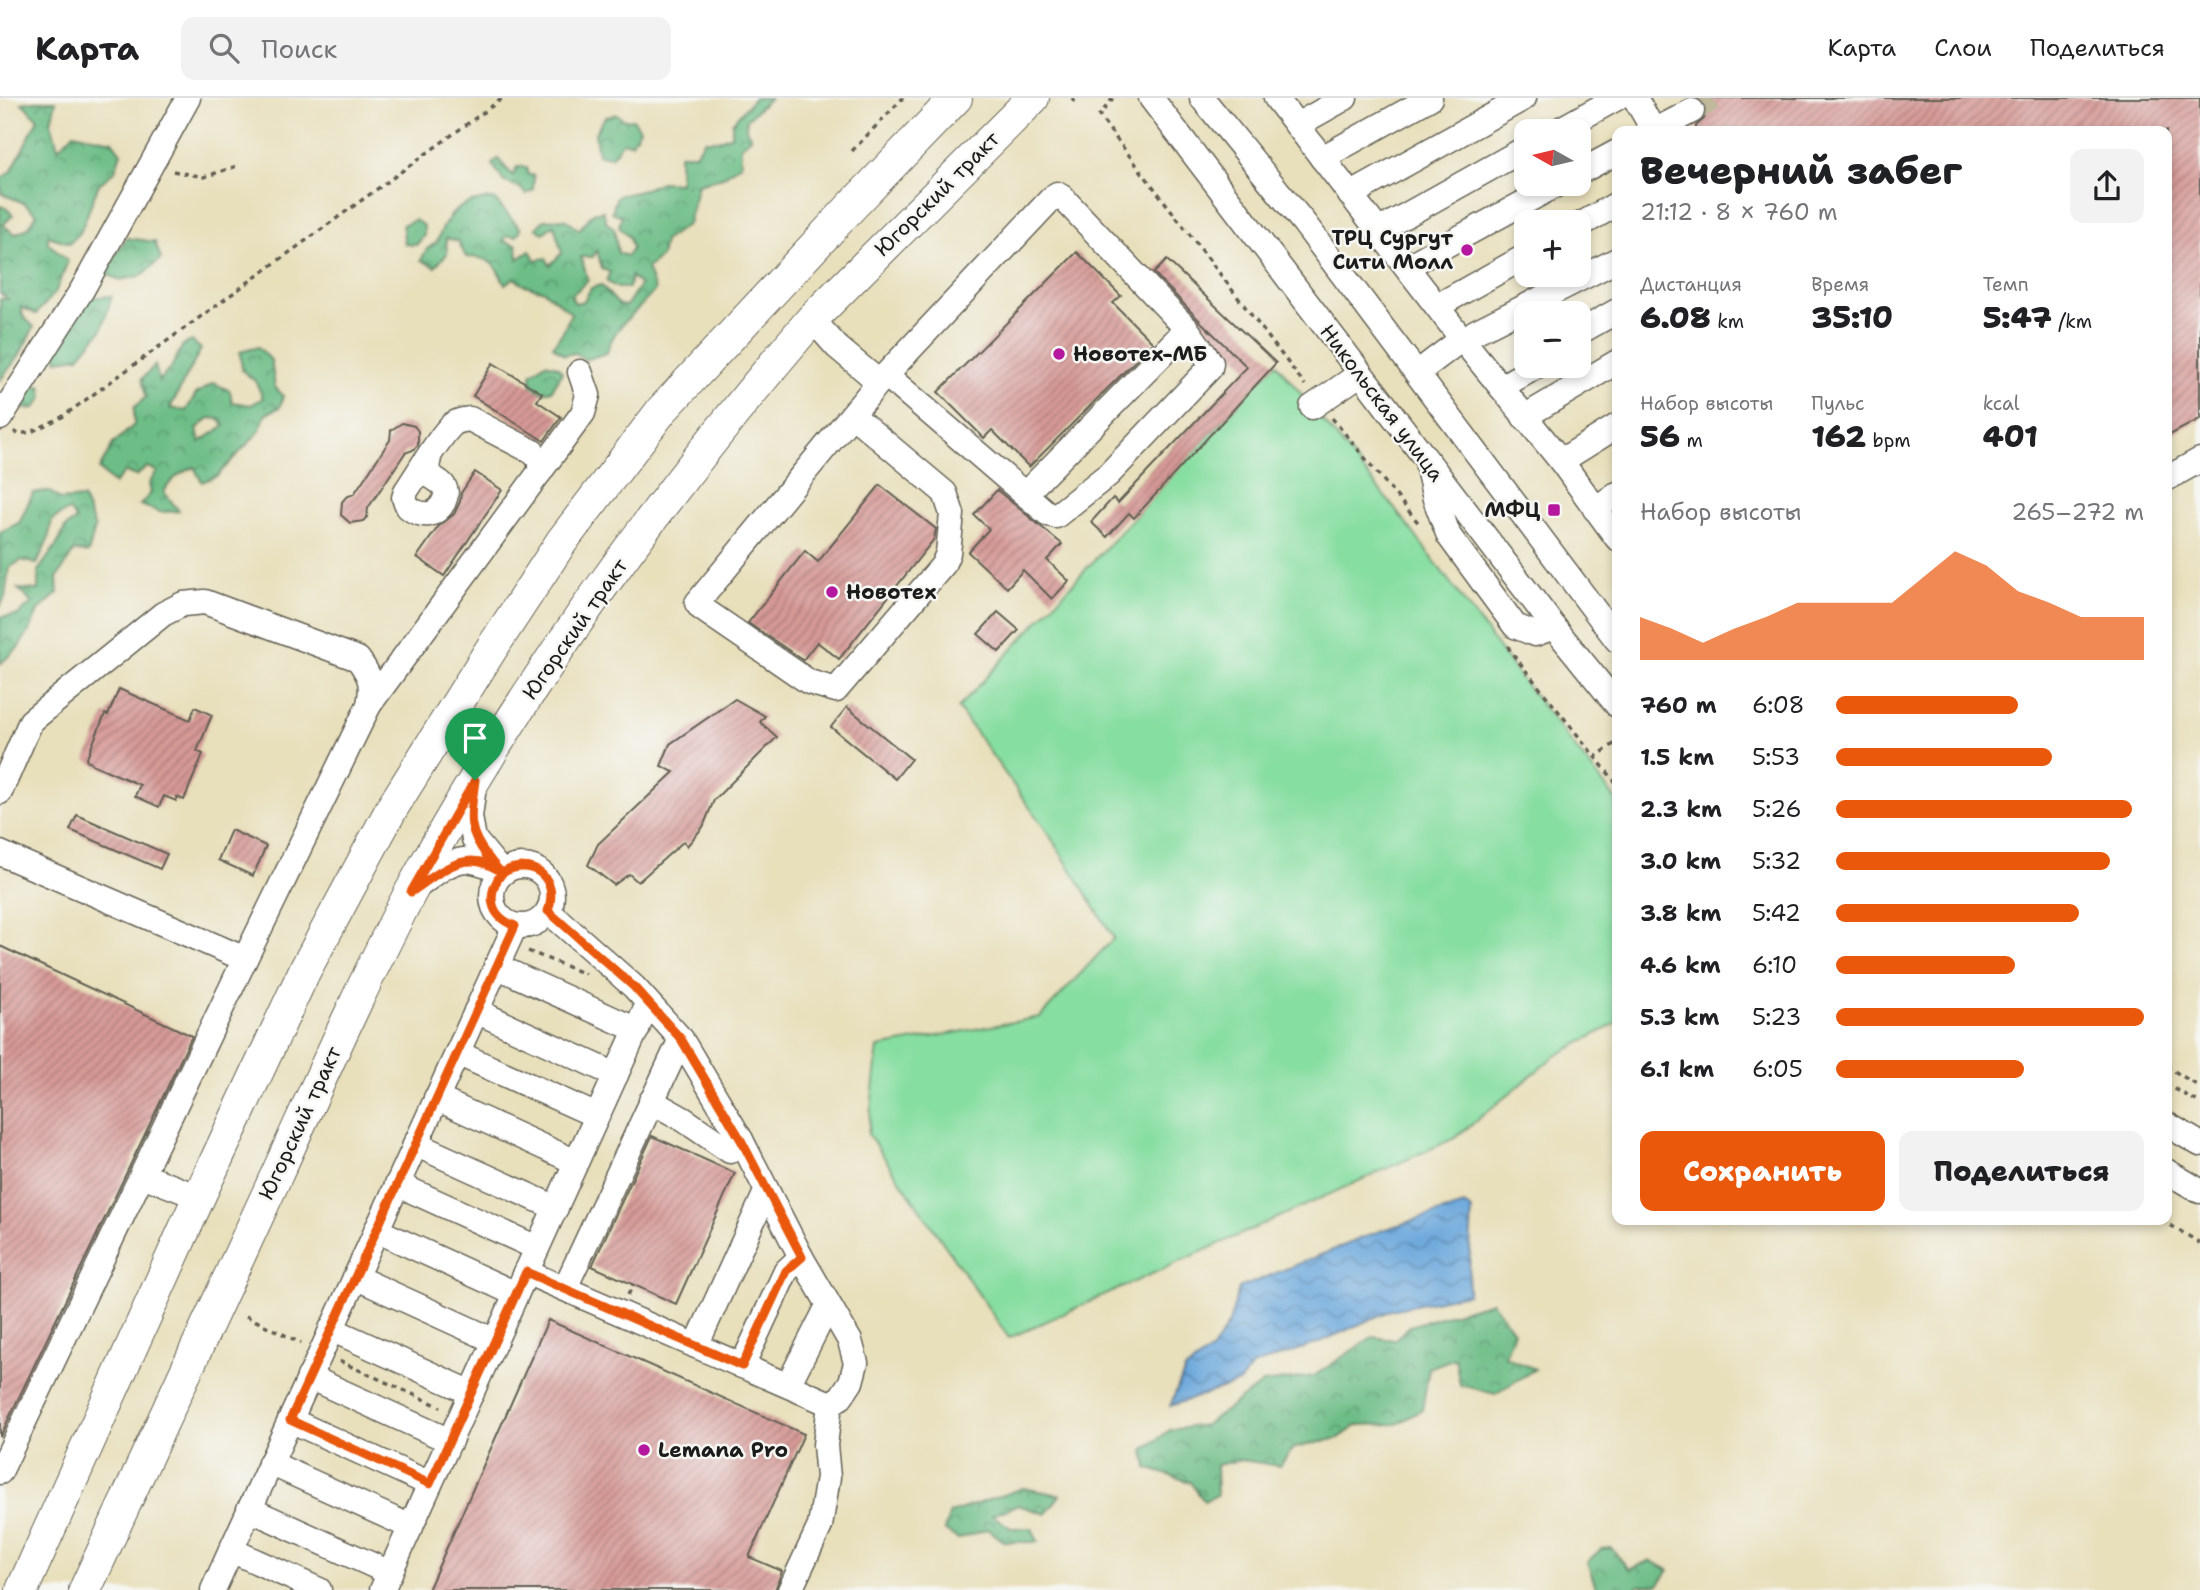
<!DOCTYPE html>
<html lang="ru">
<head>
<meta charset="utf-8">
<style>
  body { margin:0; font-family:"Shantell Sans",sans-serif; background:#f2f2f2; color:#202124; height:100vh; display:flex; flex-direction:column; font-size:26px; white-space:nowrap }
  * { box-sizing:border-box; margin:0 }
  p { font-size:23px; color:#757577 }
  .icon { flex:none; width:38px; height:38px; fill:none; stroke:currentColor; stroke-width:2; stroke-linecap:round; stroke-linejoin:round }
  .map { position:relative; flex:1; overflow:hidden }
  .details { position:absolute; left:1612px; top:28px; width:560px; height:1099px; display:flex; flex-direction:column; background:#fff; border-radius:14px; box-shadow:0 4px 10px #0003 }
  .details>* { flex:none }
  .needle { width:46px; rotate:278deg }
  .fabs { position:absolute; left:1514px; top:21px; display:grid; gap:14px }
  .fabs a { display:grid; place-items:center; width:77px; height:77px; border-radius:14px; background:#fff; box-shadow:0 4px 10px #0003; font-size:35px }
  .pin { position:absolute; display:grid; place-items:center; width:60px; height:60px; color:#fff; margin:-72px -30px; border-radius:50% 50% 50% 0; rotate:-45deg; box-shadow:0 0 7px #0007 }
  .pin .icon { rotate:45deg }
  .round { display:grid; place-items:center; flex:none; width:74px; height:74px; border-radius:14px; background:#f2f2f2 }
  .headline { display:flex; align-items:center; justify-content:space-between; height:119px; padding:0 28px }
  h1 { font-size:38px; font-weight:800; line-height:52px }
  .metrics { display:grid; grid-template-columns:repeat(3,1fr); gap:10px; height:119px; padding:7px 28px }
  .metrics div { display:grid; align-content:center }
  .metrics b { font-size:30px; font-weight:800 }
  .metrics small { font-size:19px; font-weight:400 }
  .metrics p { font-size:19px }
  .chart { height:196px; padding:14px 28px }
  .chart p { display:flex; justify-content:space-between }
  .chart svg { width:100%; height:126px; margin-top:7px; fill:#ea580c; opacity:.7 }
  .cta { display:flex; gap:14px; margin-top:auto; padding:14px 28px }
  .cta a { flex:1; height:80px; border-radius:14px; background:#ea580c; color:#fff; font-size:28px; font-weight:800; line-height:80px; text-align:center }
  .cta a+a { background:#f2f2f2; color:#202124 }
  ul { padding:0 28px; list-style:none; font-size:23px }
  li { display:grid; grid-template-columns:112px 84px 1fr; align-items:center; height:52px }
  li i { height:18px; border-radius:9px; background:#ea580c }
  header { display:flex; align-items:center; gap:42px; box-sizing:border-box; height:98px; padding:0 35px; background:#fff; border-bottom:2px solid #e0e0e0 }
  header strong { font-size:33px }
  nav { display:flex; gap:38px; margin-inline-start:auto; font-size:24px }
  .search { width:490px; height:63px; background:#f2f2f2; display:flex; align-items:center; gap:18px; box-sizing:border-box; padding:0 24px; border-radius:14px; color:#757577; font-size:26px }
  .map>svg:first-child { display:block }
  .green { fill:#87dea1; stroke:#527d5e; stroke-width:2 }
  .forest { fill:url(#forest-crowns); stroke:#446c52; stroke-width:2; fill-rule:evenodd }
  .water { fill:url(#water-waves); stroke:#43627c; stroke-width:2 }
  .building { fill:url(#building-hatch) }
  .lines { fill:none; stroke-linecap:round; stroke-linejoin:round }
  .minor-tunnel { stroke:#bfb89b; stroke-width:24; stroke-dasharray:24 12; stroke-linecap:butt }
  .minor-casing { stroke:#636054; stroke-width:27 }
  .major-casing { stroke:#636054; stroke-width:34 }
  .path { stroke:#636054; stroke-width:3.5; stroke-dasharray:5 5; stroke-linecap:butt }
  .minor { stroke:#fff; stroke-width:24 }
  .major { stroke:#fff; stroke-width:32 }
  .route-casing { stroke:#fff; stroke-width:14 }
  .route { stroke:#ea580c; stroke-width:9 }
  .poi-dot { fill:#b5179e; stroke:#f6f6f2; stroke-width:2.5 }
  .labels { text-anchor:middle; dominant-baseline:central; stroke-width:5; stroke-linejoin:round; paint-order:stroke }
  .street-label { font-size:21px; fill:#1c1c1c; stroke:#f6f6f2 }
  .poi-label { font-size:21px; font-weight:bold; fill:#1c1c1c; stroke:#f6f6f2; text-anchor:start }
</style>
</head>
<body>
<header>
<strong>Карта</strong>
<div class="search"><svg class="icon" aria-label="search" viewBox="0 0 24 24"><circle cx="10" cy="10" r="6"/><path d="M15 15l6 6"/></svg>Поиск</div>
<nav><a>Карта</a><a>Слои</a><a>Поделиться</a></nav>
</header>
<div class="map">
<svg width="2200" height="1492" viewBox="0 0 2200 1492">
  <defs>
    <pattern id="forest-crowns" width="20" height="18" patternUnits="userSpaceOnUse" patternTransform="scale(1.75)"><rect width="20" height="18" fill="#6dbd87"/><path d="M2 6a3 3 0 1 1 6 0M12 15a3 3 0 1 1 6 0" fill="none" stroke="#59996e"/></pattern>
    <pattern id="water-waves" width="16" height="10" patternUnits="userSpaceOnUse" patternTransform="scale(1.75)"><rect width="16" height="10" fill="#6aa7dc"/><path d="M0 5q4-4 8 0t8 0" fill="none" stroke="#5687b2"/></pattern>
    <pattern id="building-hatch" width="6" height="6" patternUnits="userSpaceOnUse" patternTransform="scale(1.75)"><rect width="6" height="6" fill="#d69996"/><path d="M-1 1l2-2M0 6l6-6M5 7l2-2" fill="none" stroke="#ad7c7a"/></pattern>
  </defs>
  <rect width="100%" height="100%" fill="#f6f6f2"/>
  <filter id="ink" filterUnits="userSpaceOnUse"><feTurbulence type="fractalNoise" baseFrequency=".0143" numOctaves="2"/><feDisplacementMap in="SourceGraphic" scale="14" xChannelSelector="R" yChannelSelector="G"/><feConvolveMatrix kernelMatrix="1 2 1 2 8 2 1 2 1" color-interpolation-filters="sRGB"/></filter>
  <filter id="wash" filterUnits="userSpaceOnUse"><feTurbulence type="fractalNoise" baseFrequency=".00686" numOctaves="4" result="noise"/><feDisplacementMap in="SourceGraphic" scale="28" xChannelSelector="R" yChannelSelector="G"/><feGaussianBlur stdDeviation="1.57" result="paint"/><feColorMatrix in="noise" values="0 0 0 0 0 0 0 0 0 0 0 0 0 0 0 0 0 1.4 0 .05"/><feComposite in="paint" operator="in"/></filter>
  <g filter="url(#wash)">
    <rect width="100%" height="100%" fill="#e8dfbb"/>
    <polygon class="green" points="1276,265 1404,422 1522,582 1617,703 1617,925 1555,958 1455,1040 1009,1240 868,1036 878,949 1040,919 1114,840 1048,735 958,610"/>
    <g class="forest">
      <path d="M754 0H770L747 21 746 31 751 39 741 49V66L723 79 698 86 688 126 664 143 661 159 647 170 655 192C637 216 614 225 607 255L585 262 576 255 564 257 553 248 564 232 571 215 544 193 522 186 514 180 505 186C495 165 490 159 466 159L458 143 446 140 447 156 435 169 421 162 427 151 437 144C447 114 462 101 494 101L521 131 517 138H507L503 143 517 147 518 161 530 153 536 162 546 160 550 167 562 155 554 127 543 135 536 130 544 122 565 121 579 132 593 115 603 113 607 125 614 130 618 155 627 158 632 150 629 139 619 129 622 118 612 114 617 98 640 93 661 84 680 85 679 56H695L705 42H719L732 37V25ZM597 152 602 171 610 174 606 183 618 190H629L631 178 640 187 626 208 619 207 601 187 591 190 584 203 575 205 571 198 588 182 581 159H593Z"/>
      <polygon points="37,3 56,3 51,24 58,50 74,35 112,43 121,55 115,73 99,86 81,133 70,145 48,138 48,145 68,163 55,195 36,216 21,209 23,218 34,229 19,258 0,282 0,201 8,201 0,195 0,108 6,110 13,117 3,127 15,136 28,130 37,116 24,105 2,96 0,81 11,74 38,21 22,5"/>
      <polygon points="617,16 624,22 633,21 640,31 632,45 623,44 611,59 598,57 595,35 605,19"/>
      <polygon points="498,61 513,78 517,69 527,69 527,76 534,78 533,92 526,96 519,89 504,84 492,66"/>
      <polygon points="415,122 424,128 424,138 416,147 405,146 402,127"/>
      <polygon points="127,140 155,144 161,161 141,178 120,182 96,171 115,157"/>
      <polygon points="112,198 102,231 79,259 57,262 59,238 87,200"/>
      <path d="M192 243 201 251 170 310 186 313 196 296 214 285 230 293 232 304 251 307 263 300 256 284 242 272 240 254 258 249 271 262 275 289 283 298 280 309 266 316 259 334 217 378 202 384 194 369C182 374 170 381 164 394L179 413 160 414 140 407 151 395 149 386 157 373 147 369 136 378 125 374 114 386 99 371 113 346 134 327V310L146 299 142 281 155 267 159 283 171 270 183 247ZM209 320 218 321 225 327 200 344 197 331Z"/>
      <polygon points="545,265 557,268 562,274 552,292 543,294 532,292 531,276"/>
      <polygon points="33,288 41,288 43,299 35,310 22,311 21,297"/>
      <polygon points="49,393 61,402 83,400 95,430 88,455 74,453 57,480 58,495 38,513 31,530 18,550 0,566 0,519 18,517 32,505 18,491 38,492 38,473 58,445 65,430 76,422 69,412 52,422 48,442 37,466 22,462 9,470 5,499 0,509 0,434 19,425 33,395"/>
      <polygon points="1492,1204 1514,1233 1505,1259 1535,1271 1495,1296 1460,1287 1455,1260 1429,1270 1422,1312 1397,1326 1358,1327 1339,1340 1294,1350 1279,1368 1242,1362 1216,1367 1217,1397 1204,1403 1190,1384 1147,1370 1144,1352 1170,1332 1205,1327 1263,1285 1314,1278 1372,1239 1394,1242 1410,1228"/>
      <polygon points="1023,1390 1060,1397 1046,1416 1018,1407 992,1417 1011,1430 1032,1430 1038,1444 1005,1444 988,1431 958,1441 944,1432 950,1415"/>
      <polygon points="1611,1450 1629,1471 1651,1463 1669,1472 1658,1487 1638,1488 1635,1492 1597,1492 1587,1464 1601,1451"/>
    </g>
    <polygon class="water" points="1464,1107 1472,1112 1468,1196 1391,1212 1318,1245 1252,1268 1239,1285 1170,1308 1185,1272 1212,1252 1229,1225 1239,1190 1382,1132"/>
    <g id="blocks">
      <g class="building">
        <polygon points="1699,0 2200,0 2200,321 2166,339 2166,33 1696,33 1696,28 1704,21 1707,14 1705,6"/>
        <polygon points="1077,154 1121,198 1113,205 1153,245 1029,369 992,332 984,340 938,294"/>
        <polygon points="1167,162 1276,265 1134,420 1129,415 1107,439 1091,424 1113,400 1118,405 1247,269 1200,223 1154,175"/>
        <polygon points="493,265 542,295 537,303 561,319 544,343 473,298"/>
        <polygon points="402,325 414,328 418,333 418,347 413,352 405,355 368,410 367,419 363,423 350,425 341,417 342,404 346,399 354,396 390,342 391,332"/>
        <polygon points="475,374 502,392 444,478 417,459 438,429 454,416 460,404 461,395"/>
        <polygon points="880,387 936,431 934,441 839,561 817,544 803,562 748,525 805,453 818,464"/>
        <polygon points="997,392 1062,446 1047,462 1069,483 1052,501 1023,472 1007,490 968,454 989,431 974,417"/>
        <polygon points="998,514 1019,532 999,554 978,536"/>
        <polygon points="119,591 190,622 195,609 212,617 197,653 203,656 184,702 177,699 176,703 164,698 159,709 135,698 140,687 92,666 92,665 86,662 105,616 108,617"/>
        <polygon points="735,601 765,618 760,624 777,639 714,702 703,729 687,748 684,743 638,784 629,776 614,787 588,767 598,746 674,674 661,668 670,646"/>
        <polygon points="847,609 911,661 895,681 831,629"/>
        <polygon points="77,717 167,756 160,771 70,732"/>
        <polygon points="231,732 266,748 253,778 218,762"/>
        <polygon points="0,848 192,938 0,1339"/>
        <polygon points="652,1038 735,1075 676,1206 592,1168"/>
        <polygon points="548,1222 804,1336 749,1459 782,1473 775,1492 428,1492"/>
      </g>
    </g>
  </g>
  <g filter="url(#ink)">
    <use href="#blocks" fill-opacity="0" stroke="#636054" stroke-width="2"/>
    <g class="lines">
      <polyline class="minor-tunnel" points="1692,13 1714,0"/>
      <defs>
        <g id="minor">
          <polyline points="1151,0 1554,529 1617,607"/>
          <polyline points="1202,0 1304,125 1617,542"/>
          <polyline points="1276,0 1462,241 1561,363 1617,440"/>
          <polyline points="1635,0 1654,33"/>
          <polyline points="1297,27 1345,0"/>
          <polyline points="1557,33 1617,0"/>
          <polyline points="1654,33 1692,13"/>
          <polyline points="1322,60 1430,0"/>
          <polyline points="1578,75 1617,54"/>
          <polyline points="1350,97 1524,0"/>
          <polyline points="1578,128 1617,106"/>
          <polyline points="1378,133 1526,50"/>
          <polyline points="1417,163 1558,86"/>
          <polyline points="1448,202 1526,158"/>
          <polyline points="812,221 837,249 879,284"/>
          <polyline points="1475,234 1617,162"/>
          <polyline points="1578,235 1617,213"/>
          <polyline points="1417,275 1462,241"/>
          <polyline points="1501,289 1537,268"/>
          <polyline points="1312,309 1360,276"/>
          <polyline points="852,317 945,395 952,416 948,455 943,467 836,592 809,584 701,510 697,505 879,284 1051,101 1057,96 1062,99 1187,231 1211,265 1210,270 1109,376 1056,418 1048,416 886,277"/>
          <polyline points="1524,319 1617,264"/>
          <polyline points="0,320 82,192 188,0"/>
          <path d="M429 360C428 365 426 371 429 376 432 380 438 382 442 386 452 396 441 414 429 416 421 417 414 414 408 409L404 400 406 393C417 377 440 337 453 326 459 322 463 322 470 321L533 354 540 362V374"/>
          <polyline points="1561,363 1617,328"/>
          <polyline points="1428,370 1435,401 1449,438 1515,528 1535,536 1554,529"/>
          <polyline points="2166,381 2200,362"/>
          <polyline points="1025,396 1187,231"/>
          <polyline points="1595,411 1617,396"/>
          <polyline points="474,688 470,719 474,741 502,775"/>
          <path d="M0 694 31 623 163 516 183 506 205 504 358 561C371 579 373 585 369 607"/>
          <polyline points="0,755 245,861"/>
          <circle cx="522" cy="798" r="30"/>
          <path d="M411 793C426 783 446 764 464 762 476 762 487 767 497 771"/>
          <polyline points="496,868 637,932"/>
          <polyline points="476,913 616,977"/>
          <polyline points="457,955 597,1018"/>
          <polyline points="436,1000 576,1064"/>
          <polyline points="651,1003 683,1021 730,1053 741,1042"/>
          <polyline points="2166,1026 2200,1046"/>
          <polyline points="415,1046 556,1110"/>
          <polyline points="2166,1073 2200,1093"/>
          <polyline points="142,1077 199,1099"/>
          <polyline points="397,1086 537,1150"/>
          <polyline points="376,1132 516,1196"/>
          <polyline points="526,1174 830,1306 841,1299 851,1284 856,1265 850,1243 801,1159 741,1042 681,941 634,889 548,813"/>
          <polyline points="355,1179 495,1243"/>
          <polyline points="565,1190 681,941"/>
          <polyline points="331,1231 472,1295"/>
          <polyline points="696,1248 766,1094"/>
          <polyline points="742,1268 786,1173 801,1159"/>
          <polyline points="309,1279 450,1343"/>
          <polyline points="788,1287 828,1208"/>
          <polyline points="290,1322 430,1386"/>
          <polyline points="270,1365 411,1429"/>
          <polyline points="0,1374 245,861 369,607 583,315 588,297 580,274"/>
          <polyline points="249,1411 390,1475"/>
          <polyline points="231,1452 319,1492"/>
          <polyline points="213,1492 515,828"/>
          <polyline points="382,1492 648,906"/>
          <polyline points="790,1492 820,1428 828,1379 825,1347 830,1306"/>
        </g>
        <g id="major">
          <polyline points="22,1492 199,1099 304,874 392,710 490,553 562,443 662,312 850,110 956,0"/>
          <path d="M85 1492C149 1353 213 1214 277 1076 320 982 362 887 410 795 520 589 661 398 812 221L1033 0"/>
        </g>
      </defs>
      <use href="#minor" class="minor-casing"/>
      <use href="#major" class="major-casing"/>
      <g class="path">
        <polyline points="1072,0 1078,8"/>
        <polyline points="1113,0 1099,18 1305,287"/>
        <polyline points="852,53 903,0"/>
        <polyline points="173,73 204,79 237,68"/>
        <polyline points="1332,320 1421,428"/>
        <polyline points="14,333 18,336 31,334 62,319 503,0"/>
        <polyline points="1508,548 1510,553 1617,686"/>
        <polyline points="1594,660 1617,644"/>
        <polyline points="528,853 585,876"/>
        <polyline points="2166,968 2200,989"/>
        <polyline points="2166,986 2200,1005"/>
        <polyline points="2162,1122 2200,1145"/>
        <polyline points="628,1197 633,1187"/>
        <polyline points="246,1218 301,1245"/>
        <polyline points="339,1263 441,1309"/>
      </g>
      <use href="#minor" class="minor"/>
      <use href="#major" class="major"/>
    </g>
  </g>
  <g class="lines" filter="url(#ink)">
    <defs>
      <path id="route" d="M475 682C471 716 465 729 487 758 492 764 496 770 502 775 486 796 489 818 515 828L290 1322 430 1386 526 1174 742 1268 786 1173 802 1159 741 1042 681 941 634 889 548 813C560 780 532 758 502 775 467 747 441 774 411 794L475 682"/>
    </defs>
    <use href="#route" class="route-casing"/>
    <use href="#route" class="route"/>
  </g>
  <g class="poi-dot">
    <circle cx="1467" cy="152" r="7"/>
    <circle cx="1059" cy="256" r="7"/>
    <rect x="1547" y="405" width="14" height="14" rx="3.5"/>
    <circle cx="832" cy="494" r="7"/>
    <circle cx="644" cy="1352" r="7"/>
  </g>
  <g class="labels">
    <g class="street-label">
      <text transform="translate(937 96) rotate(-45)">Югорский тракт</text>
      <text transform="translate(1382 305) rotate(53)">Никольская улица</text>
      <text transform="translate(575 531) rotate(-55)">Югорский тракт</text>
      <text transform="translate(300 1025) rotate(-65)">Югорский тракт</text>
    </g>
    <g class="poi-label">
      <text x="1453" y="140" text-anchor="end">ТРЦ Сургут<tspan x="1453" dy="24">Сити Молл</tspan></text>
      <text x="1073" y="256">Новотех-МБ</text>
      <text x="1540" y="412" text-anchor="end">МФЦ</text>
      <text x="846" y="494">Новотех</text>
      <text x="658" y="1352">Lemana Pro</text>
    </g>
  </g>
</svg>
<div class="fabs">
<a><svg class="needle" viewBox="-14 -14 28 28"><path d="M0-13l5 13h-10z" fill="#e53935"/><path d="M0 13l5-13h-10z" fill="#757577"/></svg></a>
<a>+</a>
<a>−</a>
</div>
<div class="pin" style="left:475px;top:682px;background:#1e9e55"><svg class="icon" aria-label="arrive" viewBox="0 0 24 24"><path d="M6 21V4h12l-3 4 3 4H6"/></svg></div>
<section class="details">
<div class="headline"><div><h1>Вечерний забег</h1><p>21:12 · 8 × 760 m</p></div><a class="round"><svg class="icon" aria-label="share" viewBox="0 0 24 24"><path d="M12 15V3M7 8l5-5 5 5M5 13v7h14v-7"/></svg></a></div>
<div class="metrics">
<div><p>Дистанция</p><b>6.08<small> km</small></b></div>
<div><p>Время</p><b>35:10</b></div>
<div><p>Темп</p><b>5:47<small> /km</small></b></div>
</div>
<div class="metrics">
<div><p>Набор высоты</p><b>56<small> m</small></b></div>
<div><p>Пульс</p><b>162<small> bpm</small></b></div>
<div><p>kcal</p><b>401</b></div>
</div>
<div class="chart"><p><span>Набор высоты</span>265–272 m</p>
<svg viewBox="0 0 160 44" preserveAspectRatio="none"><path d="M0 44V29L10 33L20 38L30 33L40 29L50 24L60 24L70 24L80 24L90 15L100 6L110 11L120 20L130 24L140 29L150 29L160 29V44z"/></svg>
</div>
<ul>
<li><b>760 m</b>6:08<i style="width:59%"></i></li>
<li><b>1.5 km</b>5:53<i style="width:70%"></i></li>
<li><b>2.3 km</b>5:26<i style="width:96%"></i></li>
<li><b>3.0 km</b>5:32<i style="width:89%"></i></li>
<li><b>3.8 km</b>5:42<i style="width:79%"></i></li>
<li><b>4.6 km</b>6:10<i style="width:58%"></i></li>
<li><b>5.3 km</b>5:23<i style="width:100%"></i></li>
<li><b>6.1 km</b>6:05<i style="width:61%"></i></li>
</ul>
<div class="cta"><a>Сохранить</a><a>Поделиться</a></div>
</section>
</div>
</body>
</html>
